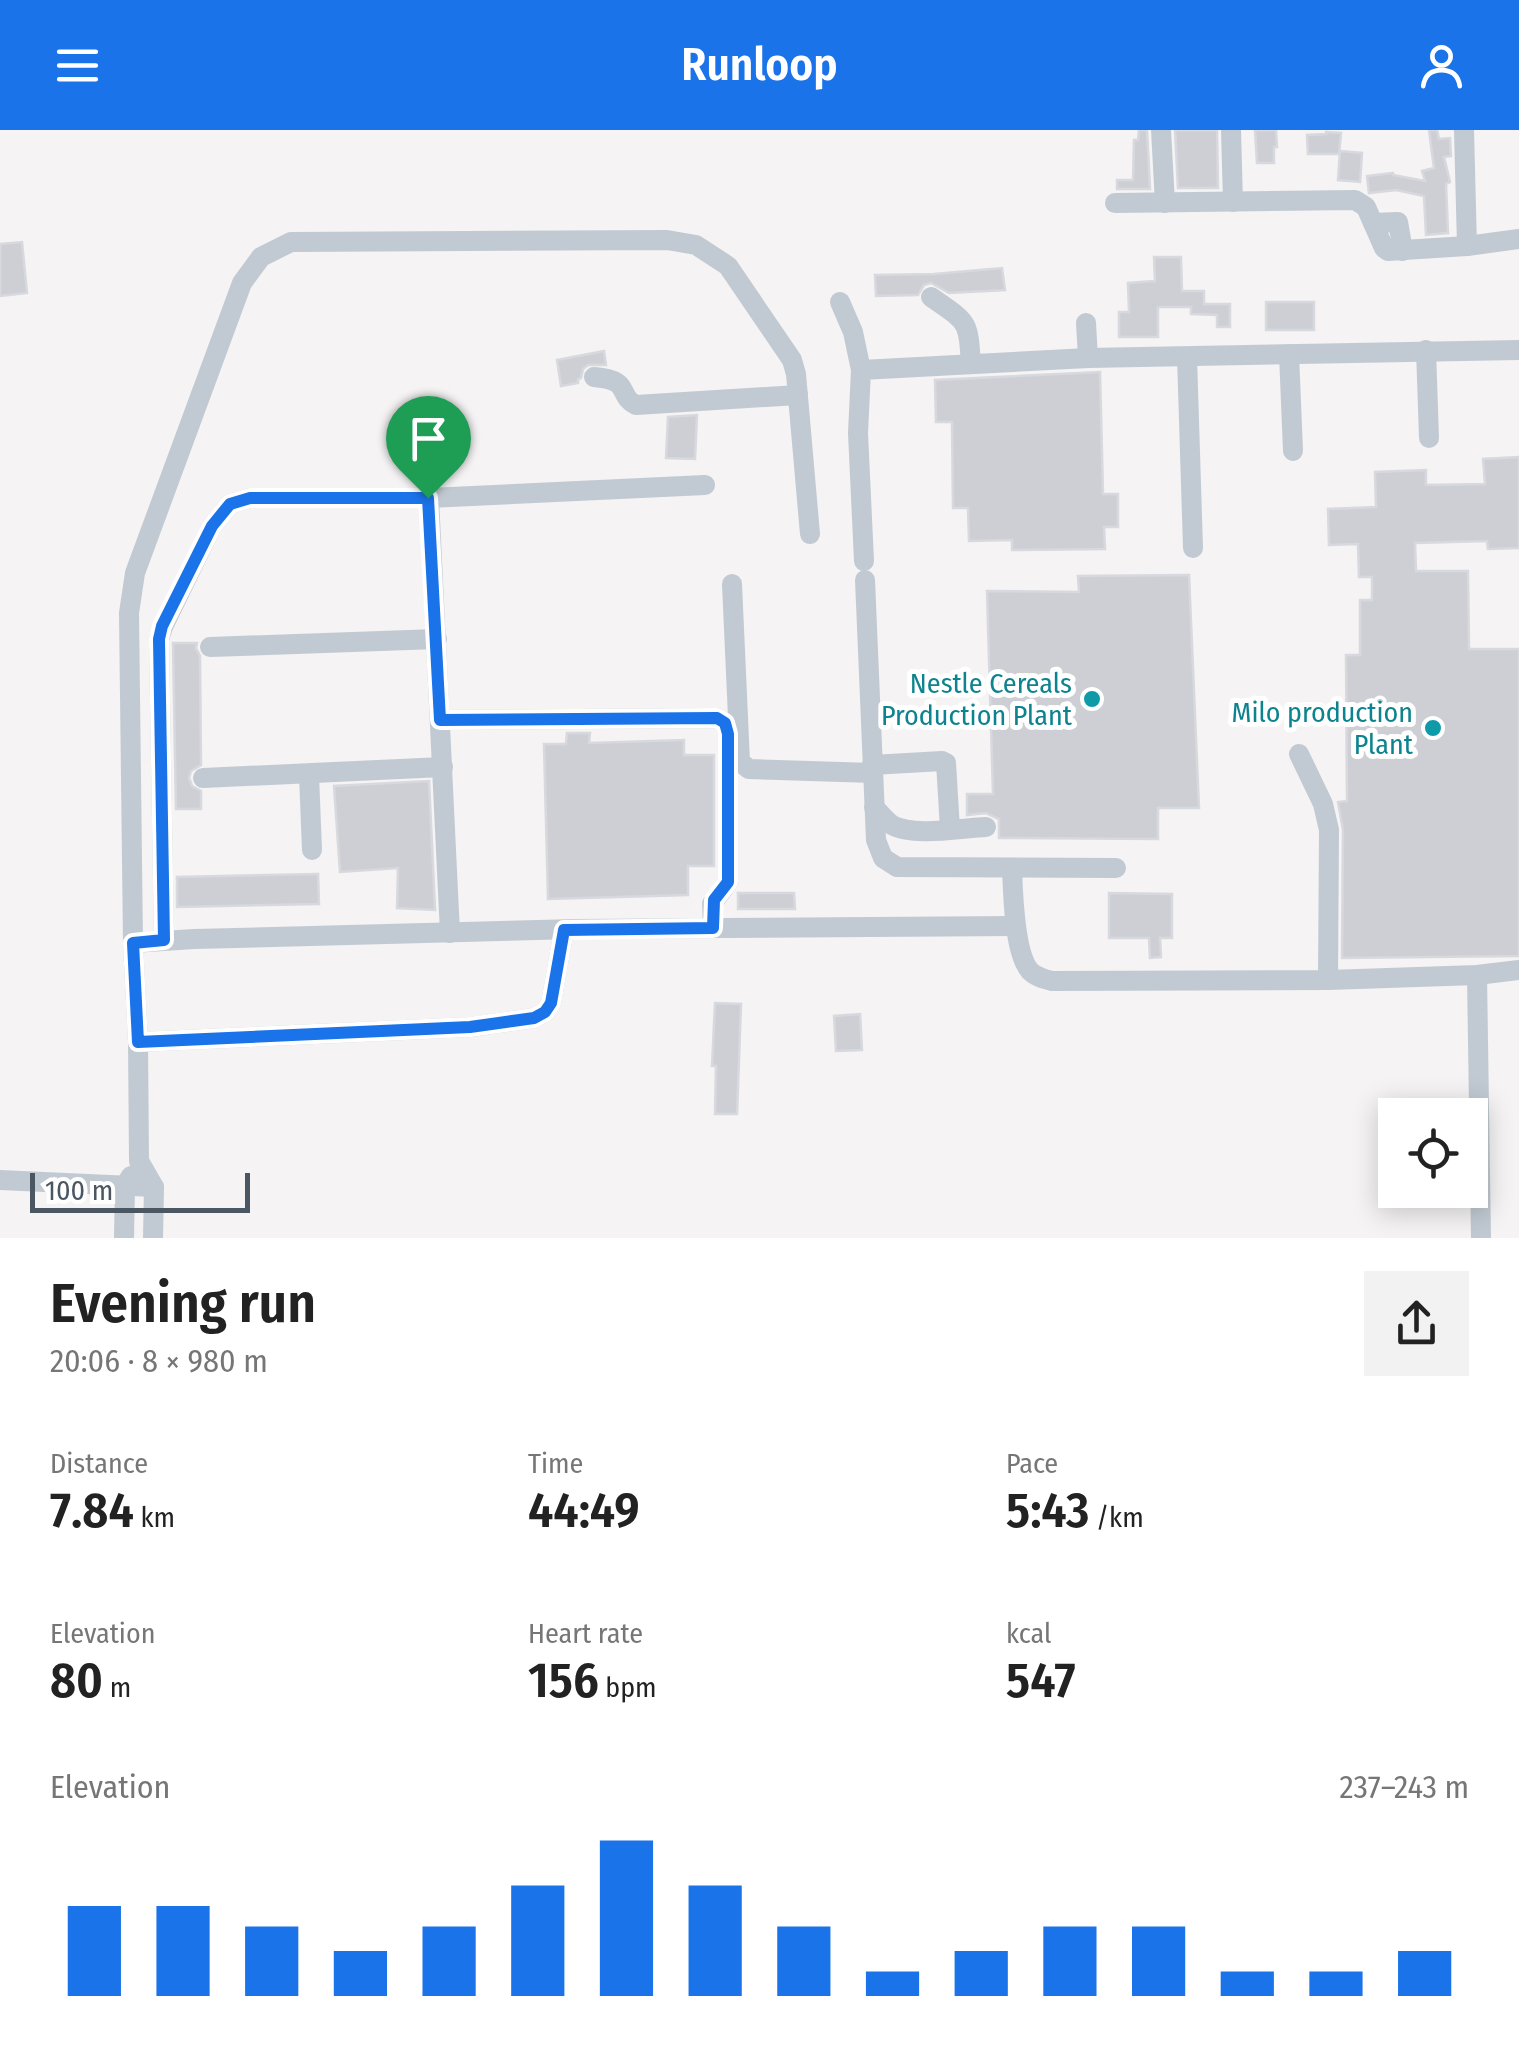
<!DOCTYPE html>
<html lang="en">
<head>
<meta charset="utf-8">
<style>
  body { margin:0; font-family:"Fira Sans Condensed",sans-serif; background:#f2f2f2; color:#222; height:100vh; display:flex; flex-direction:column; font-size:38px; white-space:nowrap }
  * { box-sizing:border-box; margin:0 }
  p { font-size:32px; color:#767676 }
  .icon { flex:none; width:55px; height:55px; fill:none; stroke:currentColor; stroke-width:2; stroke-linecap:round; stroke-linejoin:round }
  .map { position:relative; height:1108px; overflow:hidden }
  .side { display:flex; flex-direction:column; background:#fff; flex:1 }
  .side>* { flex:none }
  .controls { position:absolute; left:1378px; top:968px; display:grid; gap:20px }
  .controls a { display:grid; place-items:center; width:110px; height:110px; border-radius:0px; background:#fff; box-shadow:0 5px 25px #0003; font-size:50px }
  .scale { position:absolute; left:30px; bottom:25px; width:220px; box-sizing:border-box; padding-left:10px; border:5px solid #4a5661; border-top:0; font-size:28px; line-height:35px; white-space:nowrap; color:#4a5661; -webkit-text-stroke:8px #fff; paint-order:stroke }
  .pin { position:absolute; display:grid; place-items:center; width:85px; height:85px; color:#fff; margin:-102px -42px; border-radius:50% 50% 50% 0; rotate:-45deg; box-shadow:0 0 10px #0007 }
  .pin .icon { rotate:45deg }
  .round { display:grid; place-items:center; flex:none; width:105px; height:105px; border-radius:0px; background:#f2f2f2 }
  .head { display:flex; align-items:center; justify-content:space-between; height:170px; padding:0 50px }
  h1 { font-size:55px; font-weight:600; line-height:75px }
  .figures { display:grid; grid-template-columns:repeat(3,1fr); gap:15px; height:170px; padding:10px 50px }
  .figures div { display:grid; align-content:center }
  .figures b { font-size:50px; font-weight:600 }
  .figures small { font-size:28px; font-weight:400 }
  .figures p { font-size:28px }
  .chart { height:280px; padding:20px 50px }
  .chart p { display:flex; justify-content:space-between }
  .chart svg { width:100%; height:180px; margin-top:10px; stroke:#1a73e8; stroke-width:6 }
  header { display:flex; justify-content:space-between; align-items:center; height:130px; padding:0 50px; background:#1a73e8; color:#fff; font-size:45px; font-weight:600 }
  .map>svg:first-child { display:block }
  .building { fill:#cdcfd5; stroke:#d7d9de; stroke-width:2.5 }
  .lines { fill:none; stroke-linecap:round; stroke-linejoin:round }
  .minor { stroke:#c1cad2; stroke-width:20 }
  .route-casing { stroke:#fff; stroke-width:20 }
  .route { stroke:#1a73e8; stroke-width:12 }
  .culture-dot { fill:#0f9aa8; stroke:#fff; stroke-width:4 }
  .labels { text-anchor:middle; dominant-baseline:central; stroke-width:10; stroke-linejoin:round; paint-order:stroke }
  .culture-label { font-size:28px; fill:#0d838f; stroke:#fff; text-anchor:end }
</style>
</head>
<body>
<header><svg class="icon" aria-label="menu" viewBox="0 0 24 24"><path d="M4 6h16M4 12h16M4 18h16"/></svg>Runloop<svg class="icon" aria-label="person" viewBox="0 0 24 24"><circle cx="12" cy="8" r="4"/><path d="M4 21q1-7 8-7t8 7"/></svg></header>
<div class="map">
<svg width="1519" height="1108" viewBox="0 0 1519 1108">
  <rect width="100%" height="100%" fill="#f5f3f3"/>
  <g class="building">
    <polygon points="1139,0 1147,0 1150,59 1117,59 1117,50 1133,50 1134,10 1138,10"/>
    <polygon points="1175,0 1217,0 1218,58 1178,58"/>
    <polygon points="1255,0 1276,0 1277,17 1274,17 1274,33 1257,33"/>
    <polygon points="1429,0 1437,0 1439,9 1450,8 1451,26 1444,27 1450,52 1446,54 1448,103 1426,105 1424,66 1396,60 1369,63 1367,46 1393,43 1393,45 1425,51 1422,41 1434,38"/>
    <polygon points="1326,2 1341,3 1339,24 1308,24 1307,5 1326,4"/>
    <polygon points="1340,21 1362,23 1360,52 1338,50"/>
    <polygon points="22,112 27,163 0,166 0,114"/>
    <polygon points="1154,127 1181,127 1182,161 1204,161 1204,174 1230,174 1230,197 1217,197 1217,185 1191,184 1191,177 1158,177 1158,207 1119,207 1119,182 1129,182 1128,153 1155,151"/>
    <polygon points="1002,138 1005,160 949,163 931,153 924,155 918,165 876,166 875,145 934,144"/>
    <rect x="1266" y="172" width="48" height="28"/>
    <polygon points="604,221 606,235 588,235 583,239 581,248 578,249 578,253 561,256 557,230"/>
    <polygon points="1100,242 1103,364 1118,364 1118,397 1104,397 1105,419 1012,420 1012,410 969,411 968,378 953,378 952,292 936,292 935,250"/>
    <polygon points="697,285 695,329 666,328 668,287"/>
    <polygon points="1519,327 1519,418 1488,419 1487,411 1415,413 1416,441 1468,441 1469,519 1519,519 1519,826 1342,828 1343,700 1338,672 1347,671 1346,525 1360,525 1360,470 1372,470 1372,447 1359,447 1358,414 1329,415 1328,379 1376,377 1375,342 1426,340 1426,355 1485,354 1483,329"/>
    <polygon points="1189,445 1199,678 1158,678 1158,709 999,708 999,689 986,683 967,685 967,664 993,664 987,461 1079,462 1078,446"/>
    <polygon points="173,513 197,513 196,518 200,526 201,635 191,641 189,648 192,656 201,661 201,679 176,679"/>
    <polygon points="567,603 590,603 589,613 684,610 684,625 714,625 714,736 688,736 688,765 548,769 544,614 566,614"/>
    <polygon points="429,651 435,780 397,778 398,738 340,742 334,656"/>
    <polygon points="318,744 319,774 177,777 177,747"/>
    <polygon points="738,763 794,763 795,779 738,779"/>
    <polygon points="1109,763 1172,764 1172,808 1160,808 1161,827 1150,828 1149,808 1109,808"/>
    <polygon points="715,873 741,874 737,984 715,984 716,936 712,936"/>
    <polygon points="860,884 862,920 836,921 834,886"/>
  </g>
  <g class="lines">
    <g class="minor">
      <polyline points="1161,0 1165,73"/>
      <polyline points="1231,0 1233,72"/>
      <polyline points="1464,0 1467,116"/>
      <polyline points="1115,73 1355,70 1366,77 1384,118 1388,121 1467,116 1519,109"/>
      <polyline points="1373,93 1398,92 1403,121"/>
      <path d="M931 167C968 193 968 189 971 234"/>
      <polyline points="840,172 853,202 861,240"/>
      <polyline points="1086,193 1088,228"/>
      <polyline points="1426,220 1429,308"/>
      <polyline points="1289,224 1293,321"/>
      <polyline points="1187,227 1193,418"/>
      <path d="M594 247C633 250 616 265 636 275L798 265"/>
      <polyline points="429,368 450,803"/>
      <polyline points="864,431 858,303 861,240 1088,228 1519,220"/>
      <polyline points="865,450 876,710 883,728 897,737 1116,738"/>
      <polyline points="732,454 740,632 749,639 873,643"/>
      <polyline points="210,517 437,509"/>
      <polyline points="440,590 717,588 725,593 728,604 728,752 712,774 713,798"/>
      <polyline points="1299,624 1323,674 1329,700 1328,850"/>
      <polyline points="872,635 942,631 946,633 950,699"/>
      <polyline points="309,645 312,720"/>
      <polyline points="203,648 443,637"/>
      <path d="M874 677C880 683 885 690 892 695 913 707 961 698 986 697"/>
      <path d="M1012 738C1013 763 1014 823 1030 841 1036 847 1044 849 1052 851L1328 850 1477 845 1519 840"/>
      <polyline points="164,810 159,509 163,497 212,396 230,374 250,368 429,368 705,355"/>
      <polyline points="133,813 129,483 135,443 242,153 261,127 291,112 667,110 696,115 728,136 792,230 796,244 810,404"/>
      <polyline points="1477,845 1481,1108"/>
      <polyline points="138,912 471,897 534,888 545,882 551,873 564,800"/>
      <polyline points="0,1050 154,1057"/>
      <polyline points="124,1108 125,1056 131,1046"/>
      <polyline points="153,1108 154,1057 139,1031 138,912 133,813 194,809 577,799 1015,796"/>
    </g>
  </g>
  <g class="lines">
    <defs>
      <polygon id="route" points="250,368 428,368 440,590 717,588 725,593 728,604 728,752 714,770 713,798 564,800 551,873 545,882 534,888 470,897 138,912 133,813 164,810 159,509 162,496 212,396 230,374"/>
    </defs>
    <use href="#route" class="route-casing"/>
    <use href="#route" class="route"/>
  </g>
  <g class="culture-dot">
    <circle cx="1092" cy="569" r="10"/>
    <circle cx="1433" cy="598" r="10"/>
  </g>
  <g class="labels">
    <g class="culture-label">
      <text x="1072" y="553">Nestle Cereals<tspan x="1072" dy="32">Production Plant</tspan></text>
      <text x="1413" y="582">Milo production<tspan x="1413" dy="32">Plant</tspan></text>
    </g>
  </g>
</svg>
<div class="controls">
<a><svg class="icon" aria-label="locate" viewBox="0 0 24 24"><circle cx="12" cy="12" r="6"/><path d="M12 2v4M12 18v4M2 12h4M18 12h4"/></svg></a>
</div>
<div class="scale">100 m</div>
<div class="pin" style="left:428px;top:368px;background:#1e9e55"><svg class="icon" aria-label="arrive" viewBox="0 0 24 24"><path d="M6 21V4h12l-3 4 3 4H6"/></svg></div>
</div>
<section class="side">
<div class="head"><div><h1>Evening run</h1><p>20:06 · 8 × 980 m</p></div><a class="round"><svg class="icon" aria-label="share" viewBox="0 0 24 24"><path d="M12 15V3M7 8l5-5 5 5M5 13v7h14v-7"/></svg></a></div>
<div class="figures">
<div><p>Distance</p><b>7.84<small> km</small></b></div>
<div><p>Time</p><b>44:49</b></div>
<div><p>Pace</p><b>5:43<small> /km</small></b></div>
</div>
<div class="figures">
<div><p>Elevation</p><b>80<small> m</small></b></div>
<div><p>Heart rate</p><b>156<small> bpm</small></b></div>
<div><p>kcal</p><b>547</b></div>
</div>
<div class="chart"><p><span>Elevation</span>237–243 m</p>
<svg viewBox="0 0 160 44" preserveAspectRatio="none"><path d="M5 44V22M15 44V22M25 44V27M35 44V33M45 44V27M55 44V17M65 44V6M75 44V17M85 44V27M95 44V38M105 44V33M115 44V27M125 44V27M135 44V38M145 44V38M155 44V33"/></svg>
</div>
</section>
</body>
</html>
